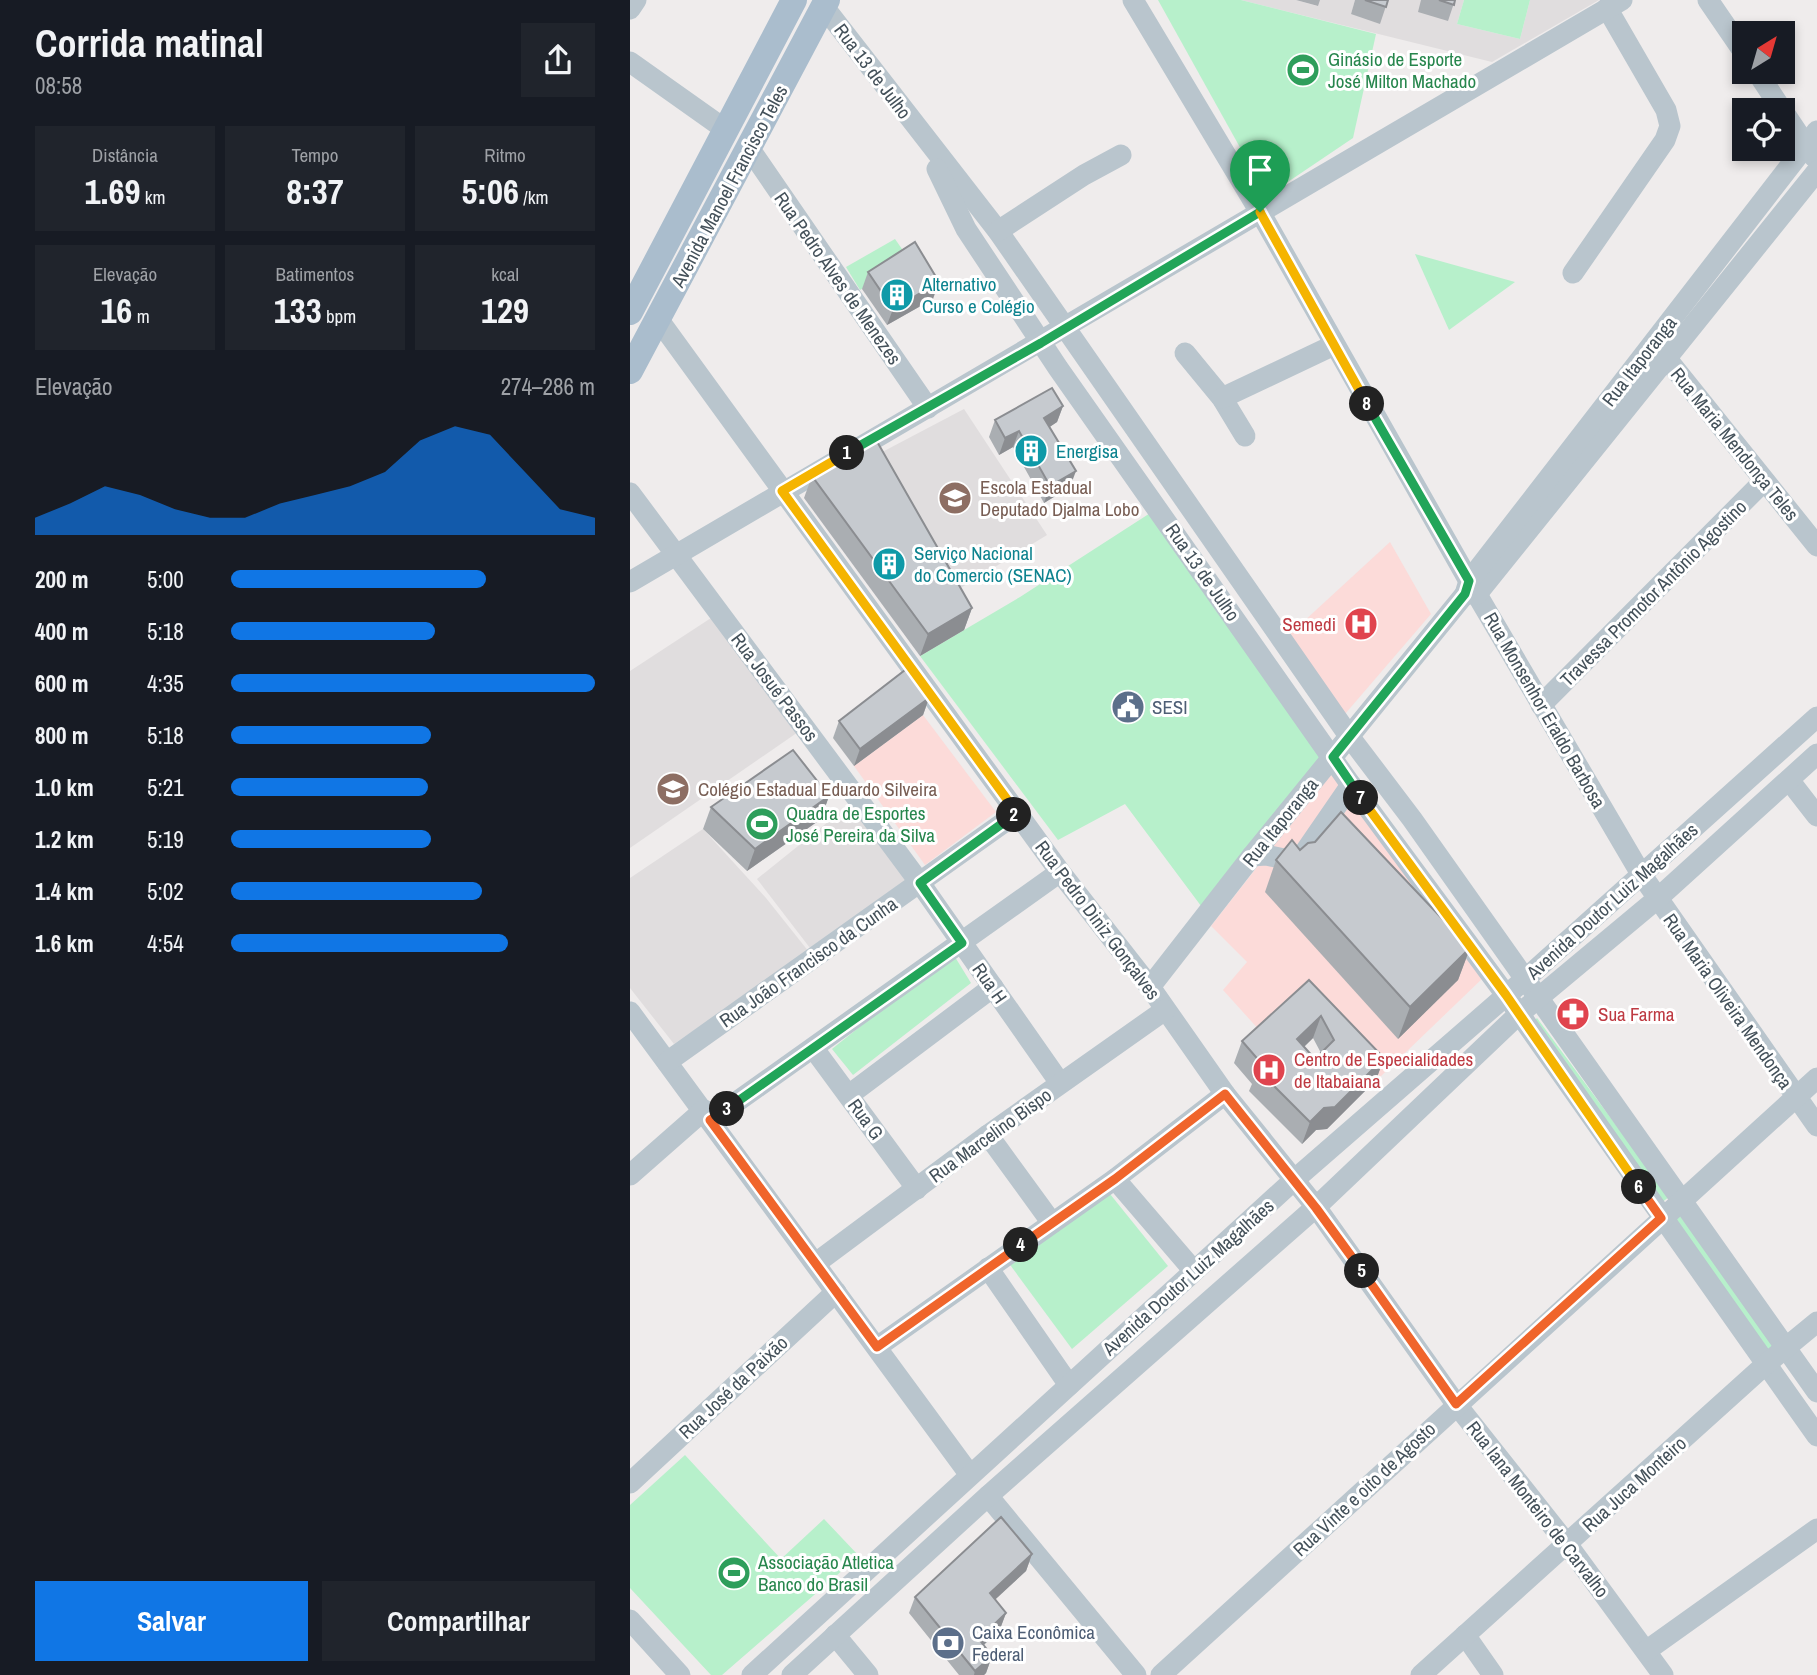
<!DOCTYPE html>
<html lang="pt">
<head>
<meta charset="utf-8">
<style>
  body { margin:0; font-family:"Archivo Narrow",sans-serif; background:#20242c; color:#f1f3f6; height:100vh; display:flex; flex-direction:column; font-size:26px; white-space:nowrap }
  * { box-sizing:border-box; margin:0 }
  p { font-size:23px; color:#9ea1a6 }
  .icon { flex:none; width:38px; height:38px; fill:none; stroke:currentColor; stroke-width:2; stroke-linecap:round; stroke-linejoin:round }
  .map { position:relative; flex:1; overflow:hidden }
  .drawer { display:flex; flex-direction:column; background:#171b24; width:630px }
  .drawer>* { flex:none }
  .needle { width:46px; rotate:37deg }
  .tools { position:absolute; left:1102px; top:21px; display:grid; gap:14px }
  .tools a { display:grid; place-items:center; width:63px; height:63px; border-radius:0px; background:#171b24; box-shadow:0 4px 10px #0003; font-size:35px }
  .pin { position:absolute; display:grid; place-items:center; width:60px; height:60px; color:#fff; margin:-72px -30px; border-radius:50% 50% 50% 0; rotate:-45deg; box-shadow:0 0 7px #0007 }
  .pin .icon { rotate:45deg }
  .km { position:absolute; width:35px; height:35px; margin:-18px; border-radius:50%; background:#222; color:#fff; font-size:19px; line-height:35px; text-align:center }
  .round { display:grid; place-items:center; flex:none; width:74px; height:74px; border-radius:0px; background:#20242c }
  .headline { display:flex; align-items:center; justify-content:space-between; height:119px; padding:0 35px }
  h1 { font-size:38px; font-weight:700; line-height:52px }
  .stats { display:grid; grid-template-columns:repeat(3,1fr); gap:10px; height:119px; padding:7px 35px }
  .stats div { display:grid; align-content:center; border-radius:0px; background:#20242c; text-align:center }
  .stats b { font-size:35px; font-weight:700 }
  .stats small { font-size:19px; font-weight:400 }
  .stats p { font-size:19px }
  .chart { height:196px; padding:14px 35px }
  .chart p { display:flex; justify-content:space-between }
  .chart svg { width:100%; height:126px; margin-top:7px; fill:#1076e5; opacity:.7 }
  .button { display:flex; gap:14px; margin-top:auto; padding:14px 35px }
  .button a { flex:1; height:80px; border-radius:0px; background:#1076e5; color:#fff; font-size:28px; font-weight:700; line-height:80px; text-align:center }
  .button a+a { background:#20242c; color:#f1f3f6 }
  ul { padding:0 35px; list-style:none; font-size:23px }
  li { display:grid; grid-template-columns:112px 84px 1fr; align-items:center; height:52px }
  li i { height:18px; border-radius:9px; background:#1076e5 }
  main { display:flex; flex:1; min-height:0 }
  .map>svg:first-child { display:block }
  .education { fill:#e0ddde }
  .medical { fill:#fcdbd9 }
  .green { fill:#b7f0cb }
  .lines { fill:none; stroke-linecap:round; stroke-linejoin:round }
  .minor { stroke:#b9c5cd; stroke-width:21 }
  .major { stroke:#aabdcd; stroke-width:26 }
  .wall { fill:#aaaeb2; fill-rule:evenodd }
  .shaded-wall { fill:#8b8d91 }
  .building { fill:#c6cacf; stroke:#8b8d91; stroke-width:2; fill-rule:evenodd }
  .split-1-casing { stroke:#fff; stroke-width:14 }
  .split-2-casing { stroke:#fff; stroke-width:14 }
  .split-3-casing { stroke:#fff; stroke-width:14 }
  .split-4-casing { stroke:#fff; stroke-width:14 }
  .split-5-casing { stroke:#fff; stroke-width:14 }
  .split-6-casing { stroke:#fff; stroke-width:14 }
  .split-7-casing { stroke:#fff; stroke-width:14 }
  .split-8-casing { stroke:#fff; stroke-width:14 }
  .split-9-casing { stroke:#fff; stroke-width:14 }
  .split-1 { stroke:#22a559; stroke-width:9 }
  .split-2 { stroke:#f5b400; stroke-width:9 }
  .split-3 { stroke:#22a559; stroke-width:9 }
  .split-4 { stroke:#f0652b; stroke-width:9 }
  .split-5 { stroke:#f0652b; stroke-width:9 }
  .split-6 { stroke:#f0652b; stroke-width:9 }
  .split-7 { stroke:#f5b400; stroke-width:9 }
  .split-8 { stroke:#22a559; stroke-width:9 }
  .split-9 { stroke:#f5b400; stroke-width:9 }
  .labels { text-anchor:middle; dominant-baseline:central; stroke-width:6; stroke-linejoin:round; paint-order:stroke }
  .leisure-label { font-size:19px; fill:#27864d; stroke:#fff; text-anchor:start }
  .street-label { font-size:19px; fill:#44515a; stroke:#fff }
  .culture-label { font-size:19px; fill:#0d838f; stroke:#fff; text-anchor:start }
  .education-label { font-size:19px; fill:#785e54; stroke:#fff; text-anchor:start }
  .health-label { font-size:19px; fill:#be3a42; stroke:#fff; text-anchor:start }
  .service-label { font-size:19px; fill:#4e5e75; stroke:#fff; text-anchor:start }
</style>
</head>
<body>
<main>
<section class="drawer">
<div class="headline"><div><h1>Corrida matinal</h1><p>08:58</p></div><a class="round"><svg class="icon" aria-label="share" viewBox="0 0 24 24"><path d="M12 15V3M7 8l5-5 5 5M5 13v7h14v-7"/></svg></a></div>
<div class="stats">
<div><p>Distância</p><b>1.69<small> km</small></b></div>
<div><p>Tempo</p><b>8:37</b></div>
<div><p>Ritmo</p><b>5:06<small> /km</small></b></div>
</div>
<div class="stats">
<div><p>Elevação</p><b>16<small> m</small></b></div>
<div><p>Batimentos</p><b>133<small> bpm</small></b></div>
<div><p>kcal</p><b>129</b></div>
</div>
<div class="chart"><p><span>Elevação</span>274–286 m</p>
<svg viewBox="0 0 160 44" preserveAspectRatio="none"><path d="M0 44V38L10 33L20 27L30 30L40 35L50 38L60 38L70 33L80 30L90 27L100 22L110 11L120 6L130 9L140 22L150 35L160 38V44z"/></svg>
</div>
<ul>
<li><b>200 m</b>5:00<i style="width:70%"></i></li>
<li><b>400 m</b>5:18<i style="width:56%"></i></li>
<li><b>600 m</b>4:35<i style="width:100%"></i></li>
<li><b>800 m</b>5:18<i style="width:55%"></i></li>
<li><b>1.0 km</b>5:21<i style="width:54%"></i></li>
<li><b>1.2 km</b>5:19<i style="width:55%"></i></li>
<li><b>1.4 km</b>5:02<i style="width:69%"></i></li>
<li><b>1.6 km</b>4:54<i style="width:76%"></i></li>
</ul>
<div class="button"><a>Salvar</a><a>Compartilhar</a></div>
</section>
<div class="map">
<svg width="1187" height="1675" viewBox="0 0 1187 1675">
  <rect width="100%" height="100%" fill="#efecec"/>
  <g class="education">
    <polygon points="611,0 666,0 687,6 689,0 725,0 721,14 756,0 834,0 827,24 890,39 900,0 969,0 862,62"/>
    <polygon points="334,409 417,535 316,597 237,460"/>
    <polygon points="81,618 171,730 0,848 0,671"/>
    <polygon points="219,805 277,879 180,948 127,879"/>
    <polygon points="73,829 136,898 179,952 44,1044 0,988 0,878"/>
  </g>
  <g class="medical">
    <polygon points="760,542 801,614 715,714 660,634"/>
    <polygon points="293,715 366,812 295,865 224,766"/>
    <polygon points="707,765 854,977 748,1079 669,997 631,1032 593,990 617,962 581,926"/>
  </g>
  <g class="green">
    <polygon points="528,0 611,0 746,34 723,138 637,196"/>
    <polygon points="834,0 900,0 890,39 827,24"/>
    <polygon points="265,239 279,259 230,290 216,267"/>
    <polygon points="785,254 885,282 819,330"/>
    <polygon points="528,508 703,757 577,914 495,804 428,840 290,656 390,597"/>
    <polygon points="325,957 341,983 223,1075 202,1049 258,1004"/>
    <polygon points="907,1018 1039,1197 1031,1203 902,1023"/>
    <polygon points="476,1189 538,1266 442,1349 378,1262"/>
    <polygon points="1034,1216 1050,1216 1149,1345 1132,1358"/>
    <polygon points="55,1455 151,1559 194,1519 229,1556 92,1675 81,1675 0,1588 0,1505"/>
  </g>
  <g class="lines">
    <g class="minor">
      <polyline points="503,0 630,212 839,581 1011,874 1187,1126"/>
      <polyline points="1078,0 1115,54"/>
      <polyline points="194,7 368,231 719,736 782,819 1187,1392"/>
      <polyline points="0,9 6,0"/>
      <polyline points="0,62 96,130"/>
      <polyline points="1127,72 1152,110"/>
      <polyline points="1153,111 1183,156"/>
      <polyline points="119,148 298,408"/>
      <polyline points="307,169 336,229 428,368 721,785 876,995 1187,1436"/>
      <polyline points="368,231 454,175 491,155"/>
      <polyline points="943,273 1035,140 1040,126 1036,110 977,8"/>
      <polyline points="28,319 430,872 520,987 595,1094 686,1207 826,1404 937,1544 1033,1675"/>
      <polyline points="1029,349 1187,546"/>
      <polyline points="555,353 592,398 615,436"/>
      <polyline points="592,398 704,345"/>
      <polyline points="0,493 290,883 430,1083"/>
      <polyline points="0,582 992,0"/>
      <polyline points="835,594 847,594 1187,171"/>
      <polyline points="911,705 1134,481"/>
      <polyline points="1159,780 1187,816"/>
      <polyline points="622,856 636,855 668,862 721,785"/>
      <polyline points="520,987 622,856 835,594 839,581 1187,131"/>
      <polyline points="0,1012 340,1475"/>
      <polyline points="184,1049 287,1189"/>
      <polyline points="37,1062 387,813"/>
      <polyline points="219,1095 363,987"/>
      <polyline points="81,1120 430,872"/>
      <polyline points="358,1135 422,1223"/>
      <polyline points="0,1175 74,1110"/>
      <polyline points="485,1179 564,1271"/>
      <polyline points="186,1263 358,1135 535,1010"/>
      <polyline points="358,1268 439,1385"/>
      <polyline points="247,1347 485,1179 595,1094"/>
      <polyline points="0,1483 206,1292"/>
      <polyline points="358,1496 506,1675"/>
      <polyline points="0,1620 50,1675"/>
      <polyline points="205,1635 238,1675"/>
      <polyline points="835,1635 863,1675"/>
      <polyline points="1016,1651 1187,1529"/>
      <polyline points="122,1675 664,1180 894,980 1187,717"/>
      <polyline points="162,1675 358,1496 686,1207 889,1014 1027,899 1187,754"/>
      <polyline points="531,1675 1187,1078"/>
      <polyline points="791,1675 1136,1364 1187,1322"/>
    </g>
    <g class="major">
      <polyline points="0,312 164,0"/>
      <polyline points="0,371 197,0"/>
    </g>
  </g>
  <g class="wall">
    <polygon points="666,0 690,0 688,6"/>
    <polygon points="725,0 758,0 750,24 721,14"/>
    <polygon points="791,0 825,0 818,21 788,12"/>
    <polygon points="238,272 303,299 257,325 232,289"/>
    <polygon points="433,406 427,422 419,427 440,487 414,503 383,447 369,455 359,437 365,420"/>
    <polygon points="182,476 342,608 334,630 290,656 174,498"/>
    <polygon points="299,698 293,715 224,766 203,738 209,721"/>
    <polygon points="199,796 191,819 117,871 73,829 81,807"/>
    <polygon points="670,850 840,948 828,980 768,1039 635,892 646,860"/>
    <path d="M679 980 754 1058 746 1080 697 1129 686 1130 672 1144 619 1091 622 1084 604 1063 612 1041ZM683 1038 691 1053 685 1059 674 1047Z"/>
    <polygon points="402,1554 396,1571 365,1599 376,1613 370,1629 354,1645 362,1656 356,1673 354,1675 329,1675 279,1613 285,1597"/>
  </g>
  <g class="shaded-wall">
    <polygon points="309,282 303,299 257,325 263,309"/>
    <polygon points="433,406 427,422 408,435 414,418"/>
    <polygon points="389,431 383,447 369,455 375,438"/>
    <polygon points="446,471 440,487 414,503 420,486"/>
    <polygon points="342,608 334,630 290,656 298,634"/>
    <polygon points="299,698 293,715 224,766 230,749"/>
    <polygon points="199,796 191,819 117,871 125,849"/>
    <polygon points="840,948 828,980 768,1039 780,1007"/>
    <polygon points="691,1016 683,1038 659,1061 667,1039"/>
    <polygon points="754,1058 746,1080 697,1129 686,1130 672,1144 680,1122 694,1108"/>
    <polygon points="402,1554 396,1571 354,1610 360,1593"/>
    <polygon points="376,1613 370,1629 343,1655 349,1639"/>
    <polygon points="362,1656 356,1673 354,1675 344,1675 345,1671"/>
  </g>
  <g class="building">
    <polygon points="735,0 758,0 756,7"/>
    <polygon points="809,0 825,0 824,5"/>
    <polygon points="285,242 309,282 263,309 238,272"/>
    <polygon points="422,388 433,406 414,418 446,471 420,486 389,431 375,438 365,420"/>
    <polygon points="245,438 342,608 298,634 182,476"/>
    <polygon points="279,667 299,698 230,749 209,721"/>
    <polygon points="163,750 199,796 125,849 81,807"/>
    <polygon points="711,812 840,948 780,1007 646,860 662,840 670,850 678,843 685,842"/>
    <path d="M679 980 754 1058 705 1107 694 1108 680 1122 627 1069 632 1064 612 1041ZM691 1016 704 1040 685 1059 667 1039Z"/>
    <polygon points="371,1517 402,1554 360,1593 376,1613 349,1639 362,1656 345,1671 285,1597"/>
  </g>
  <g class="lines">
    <defs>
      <polyline id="split-1" points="217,453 411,343 630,212"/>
      <polyline id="split-2" points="217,453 152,491 387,813 384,815"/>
      <polyline id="split-3" points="97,1109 332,943 290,883 384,815"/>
      <polyline id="split-4" points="97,1109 80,1120 247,1347 391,1245"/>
      <polyline id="split-5" points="391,1245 485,1179 595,1094 686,1208 732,1271"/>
      <polyline id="split-6" points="732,1271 826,1404 1031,1218 1009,1187"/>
      <polyline id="split-7" points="731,798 876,995 1009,1187"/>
      <polyline id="split-8" points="731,798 703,757 835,594 839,581 737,404"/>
      <polyline id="split-9" points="630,212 737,404"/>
    </defs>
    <use href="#split-1" class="split-1-casing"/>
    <use href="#split-2" class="split-2-casing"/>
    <use href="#split-3" class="split-3-casing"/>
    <use href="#split-4" class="split-4-casing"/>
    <use href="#split-5" class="split-5-casing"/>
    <use href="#split-6" class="split-6-casing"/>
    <use href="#split-7" class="split-7-casing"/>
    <use href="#split-8" class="split-8-casing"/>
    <use href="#split-9" class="split-9-casing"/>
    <use href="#split-1" class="split-1"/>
    <use href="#split-2" class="split-2"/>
    <use href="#split-3" class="split-3"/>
    <use href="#split-4" class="split-4"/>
    <use href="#split-5" class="split-5"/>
    <use href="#split-6" class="split-6"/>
    <use href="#split-7" class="split-7"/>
    <use href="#split-8" class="split-8"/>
    <use href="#split-9" class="split-9"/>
  </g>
  <defs>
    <symbol id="stadium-disc" viewBox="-11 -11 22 22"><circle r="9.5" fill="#2e9e5b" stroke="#fff"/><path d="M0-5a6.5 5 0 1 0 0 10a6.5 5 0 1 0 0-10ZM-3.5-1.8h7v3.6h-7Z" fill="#fff"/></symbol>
    <symbol id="building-disc" viewBox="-11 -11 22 22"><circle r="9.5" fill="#0f9aa8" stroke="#fff"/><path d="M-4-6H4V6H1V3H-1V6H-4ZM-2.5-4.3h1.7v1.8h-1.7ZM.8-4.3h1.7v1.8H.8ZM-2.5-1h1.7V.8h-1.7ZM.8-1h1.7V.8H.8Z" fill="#fff"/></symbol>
    <symbol id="school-disc" viewBox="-11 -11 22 22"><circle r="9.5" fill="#8d6e63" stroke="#fff"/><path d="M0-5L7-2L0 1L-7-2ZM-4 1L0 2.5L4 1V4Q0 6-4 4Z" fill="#fff"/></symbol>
    <symbol id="hospital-disc" viewBox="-11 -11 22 22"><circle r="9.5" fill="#e0444e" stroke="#fff"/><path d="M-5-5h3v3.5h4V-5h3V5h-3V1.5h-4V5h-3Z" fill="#fff"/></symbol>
    <symbol id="civic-disc" viewBox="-11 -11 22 22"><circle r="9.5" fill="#5c6f8a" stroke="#fff"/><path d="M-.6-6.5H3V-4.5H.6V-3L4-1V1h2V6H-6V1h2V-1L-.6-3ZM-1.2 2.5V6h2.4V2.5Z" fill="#fff"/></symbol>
    <symbol id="pharmacy-disc" viewBox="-11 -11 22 22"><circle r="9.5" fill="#e0444e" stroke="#fff"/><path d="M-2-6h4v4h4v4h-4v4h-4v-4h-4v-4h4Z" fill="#fff"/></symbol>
    <symbol id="bank-disc" viewBox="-11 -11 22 22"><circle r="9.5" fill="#5c6f8a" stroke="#fff"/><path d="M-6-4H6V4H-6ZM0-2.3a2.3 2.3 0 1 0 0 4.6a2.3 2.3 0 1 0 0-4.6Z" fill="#fff"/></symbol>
  </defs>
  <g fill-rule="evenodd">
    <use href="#stadium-disc" x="654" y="51" width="38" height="38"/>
    <use href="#building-disc" x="248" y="276" width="38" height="38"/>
    <use href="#building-disc" x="382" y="432" width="38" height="38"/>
    <use href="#school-disc" x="306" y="479" width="38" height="38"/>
    <use href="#building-disc" x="240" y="545" width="38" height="38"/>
    <use href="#hospital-disc" x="712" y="605" width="38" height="38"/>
    <use href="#civic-disc" x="479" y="688" width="38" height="38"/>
    <use href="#school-disc" x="24" y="770" width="38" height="38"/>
    <use href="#stadium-disc" x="113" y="805" width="38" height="38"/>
    <use href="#pharmacy-disc" x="924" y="995" width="38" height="38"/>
    <use href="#hospital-disc" x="620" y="1051" width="38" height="38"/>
    <use href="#stadium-disc" x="85" y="1554" width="38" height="38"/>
    <use href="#bank-disc" x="299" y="1624" width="38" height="38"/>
  </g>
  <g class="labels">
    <g class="leisure-label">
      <text x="698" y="59">Ginásio de Esporte<tspan x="698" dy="22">José Milton Machado</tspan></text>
      <text x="156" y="813">Quadra de Esportes<tspan x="156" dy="22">José Pereira da Silva</tspan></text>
      <text x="128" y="1562">Associação Atletica<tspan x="128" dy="22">Banco do Brasil</tspan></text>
    </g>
    <g class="street-label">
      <text transform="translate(243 71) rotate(53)">Rua 13 de Julho</text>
      <text transform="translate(99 186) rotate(-62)">Avenida Manoel Francisco Teles</text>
      <text transform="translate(208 278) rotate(55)">Rua Pedro Alves de Menezes</text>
      <text transform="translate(1009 361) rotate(-52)">Rua Itaporanga</text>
      <text transform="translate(1105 444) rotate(51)">Rua Maria Mendonça Teles</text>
      <text transform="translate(573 572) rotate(55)">Rua 13 de Julho</text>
      <text transform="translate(1023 593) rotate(-45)">Travessa Promotor Antônio Agostino</text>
      <text transform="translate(145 687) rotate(53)">Rua Josué Passos</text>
      <text transform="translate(915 710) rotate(60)">Rua Monsenhor Eraldo Barbosa</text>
      <text transform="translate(650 822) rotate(-51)">Rua Itaporanga</text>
      <text transform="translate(982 901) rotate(-42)">Avenida Doutor Luiz Magalhães</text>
      <text transform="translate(468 920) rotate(53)">Rua Pedro Diniz Gonçalves</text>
      <text transform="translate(178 962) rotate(-35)">Rua João Francisco da Cunha</text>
      <text transform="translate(360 983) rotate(55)">Rua H</text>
      <text transform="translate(1098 1001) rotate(55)">Rua Maria Oliveira Mendonça</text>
      <text transform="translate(236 1119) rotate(54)">Rua G</text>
      <text transform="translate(360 1135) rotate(-36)">Rua Marcelino Bispo</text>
      <text transform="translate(558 1277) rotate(-42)">Avenida Doutor Luiz Magalhães</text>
      <text transform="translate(103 1387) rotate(-43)">Rua José da Paixão</text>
      <text transform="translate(1004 1484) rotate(-42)">Rua Juca Monteiro</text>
      <text transform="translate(734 1489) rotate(-43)">Rua Vinte e oito de Agosto</text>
      <text transform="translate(908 1509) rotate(52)">Rua Iana Monteiro de Carvalho</text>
    </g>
    <g class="culture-label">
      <text x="292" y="284">Alternativo<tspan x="292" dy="22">Curso e Colégio</tspan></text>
      <text x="426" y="451">Energisa</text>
      <text x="284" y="553">Serviço Nacional<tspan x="284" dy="22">do Comercio (SENAC)</tspan></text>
    </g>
    <g class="education-label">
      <text x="350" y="487">Escola Estadual<tspan x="350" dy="22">Deputado Djalma Lobo</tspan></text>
      <text x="68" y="789">Colégio Estadual Eduardo Silveira</text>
    </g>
    <g class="health-label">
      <text x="706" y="624" text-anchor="end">Semedi</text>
      <text x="968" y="1014">Sua Farma</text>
      <text x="664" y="1059">Centro de Especialidades<tspan x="664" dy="22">de Itabaiana</tspan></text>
    </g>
    <g class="service-label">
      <text x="522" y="707">SESI</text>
      <text x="342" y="1632">Caixa Econômica<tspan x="342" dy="22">Federal</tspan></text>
    </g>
  </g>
</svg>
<div class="tools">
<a><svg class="needle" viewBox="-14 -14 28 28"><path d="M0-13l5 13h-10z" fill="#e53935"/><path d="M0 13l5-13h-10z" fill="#9ea1a6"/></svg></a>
<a><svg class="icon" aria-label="locate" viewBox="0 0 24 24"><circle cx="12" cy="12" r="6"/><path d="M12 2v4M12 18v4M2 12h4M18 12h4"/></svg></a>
</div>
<div class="pin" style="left:630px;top:212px;background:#1e9e55"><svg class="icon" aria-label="arrive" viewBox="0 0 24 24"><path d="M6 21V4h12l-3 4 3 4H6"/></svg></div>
<b class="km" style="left:217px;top:453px">1</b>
<b class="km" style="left:384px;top:815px">2</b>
<b class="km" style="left:97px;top:1109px">3</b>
<b class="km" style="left:391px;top:1245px">4</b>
<b class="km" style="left:732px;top:1271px">5</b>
<b class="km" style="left:1009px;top:1187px">6</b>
<b class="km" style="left:731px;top:798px">7</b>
<b class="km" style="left:737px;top:404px">8</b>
</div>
</main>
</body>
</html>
